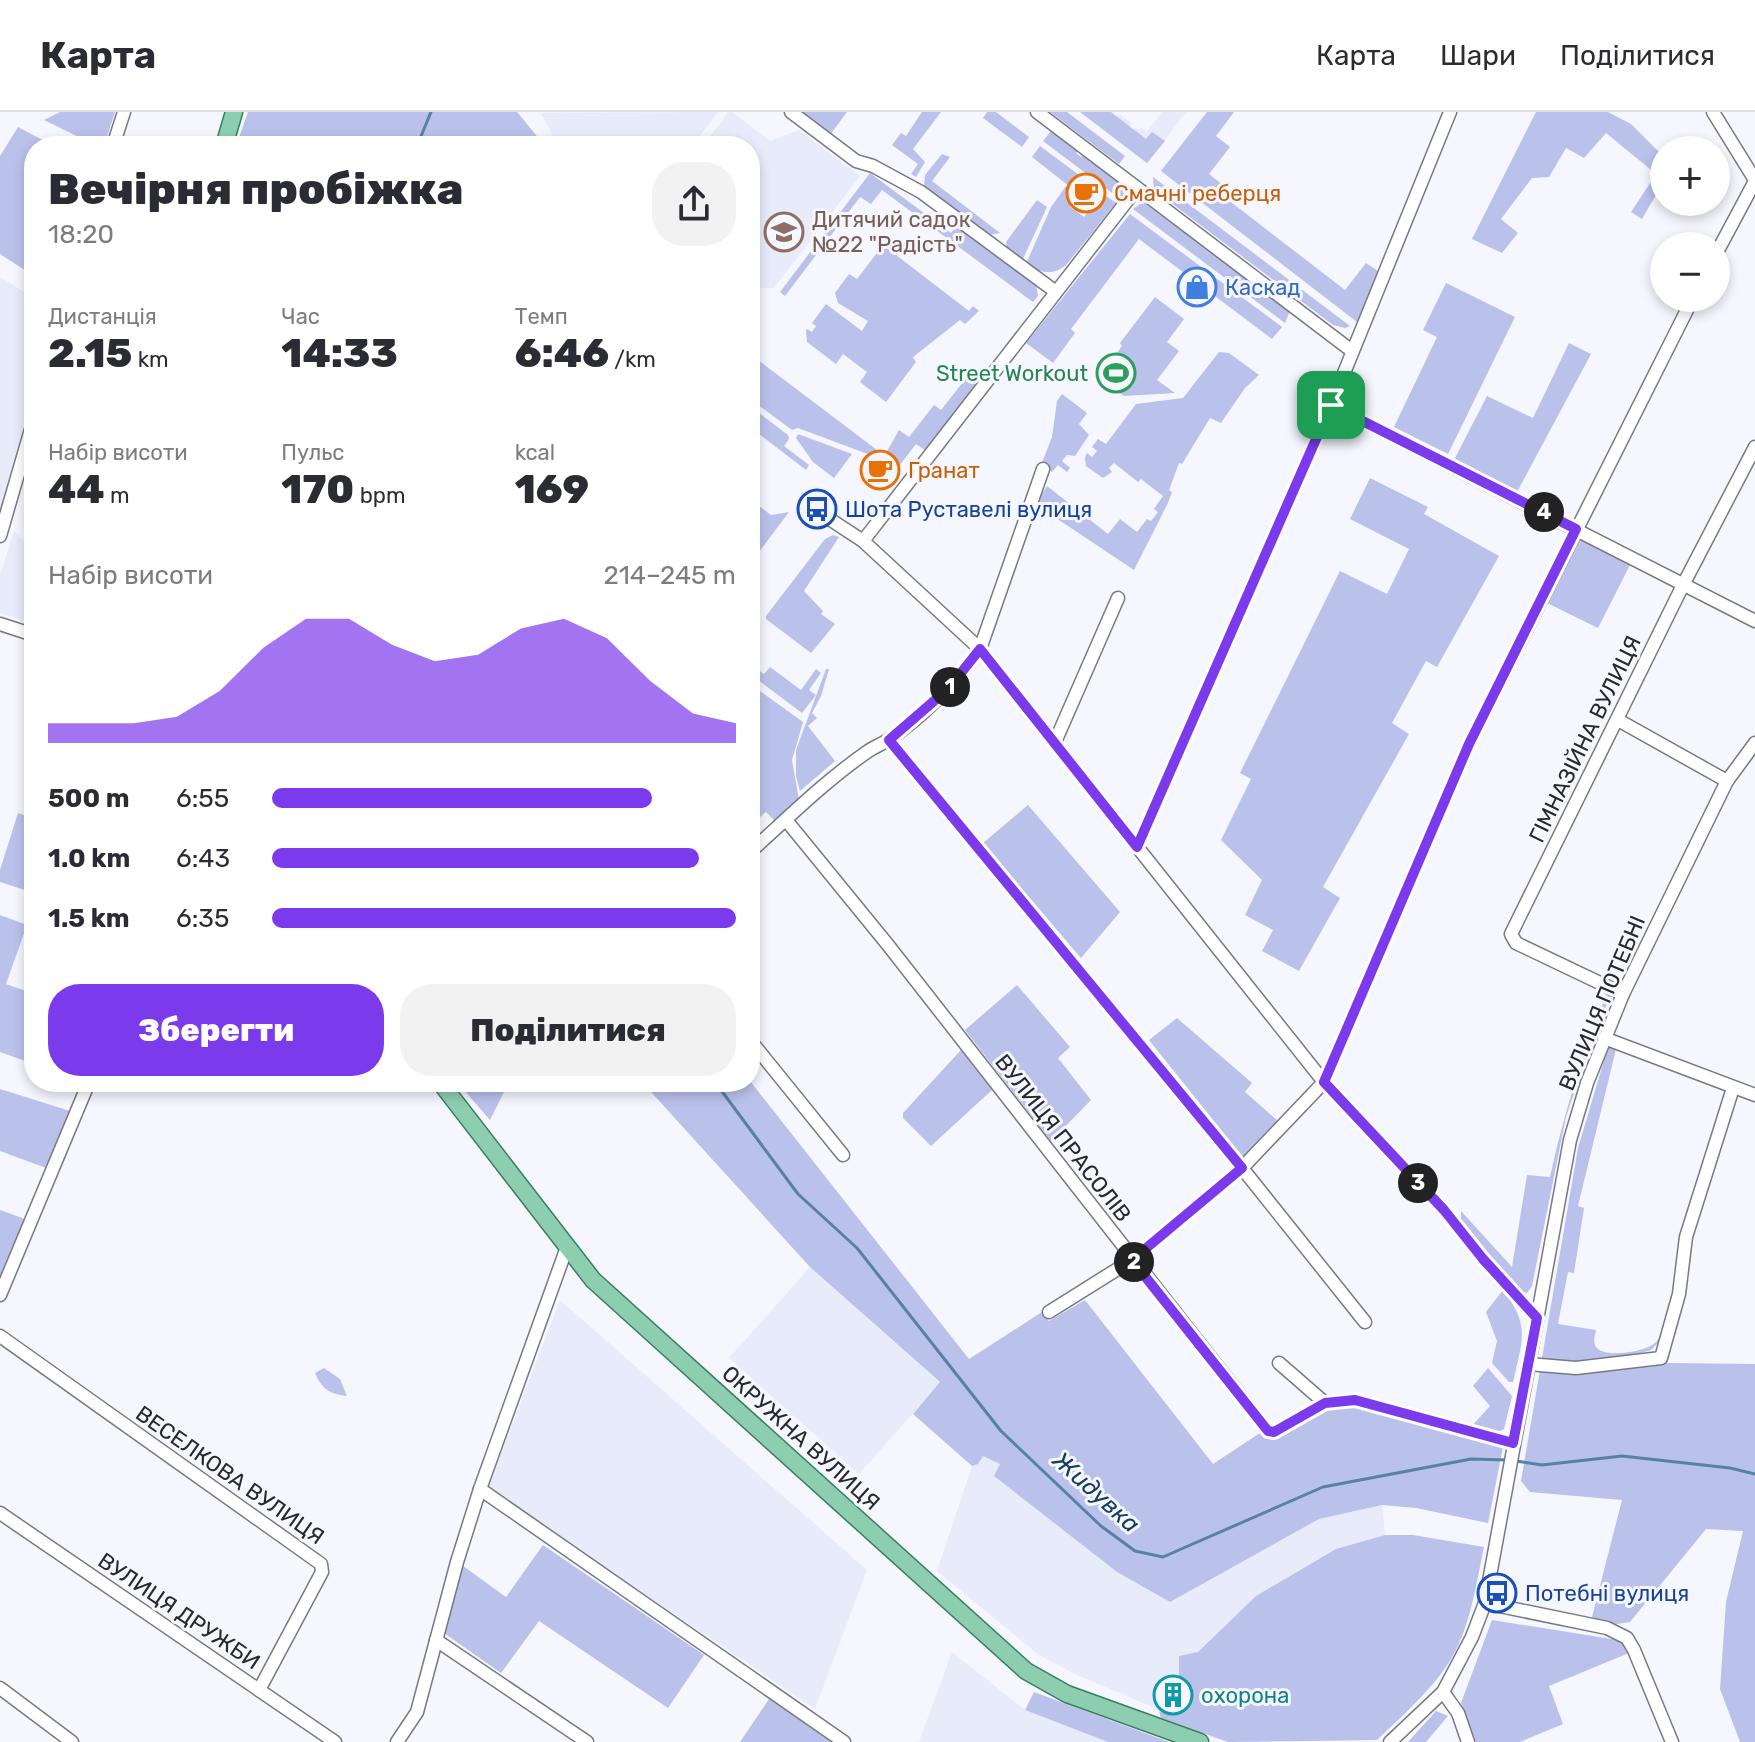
<!DOCTYPE html>
<html lang="uk">
<head>
<meta charset="utf-8">
<style>
  body { margin:0; font-family:Rubik,sans-serif; background:#f2f2f3; color:#2b2b33; height:100vh; display:flex; flex-direction:column; font-size:30px; white-space:nowrap }
  * { box-sizing:border-box; margin:0 }
  p { font-size:26px; color:#7c7c81 }
  .icon { flex:none; width:44px; height:44px; fill:none; stroke:currentColor; stroke-width:2; stroke-linecap:round; stroke-linejoin:round }
  .map { position:relative; flex:1; overflow:hidden }
  .details { position:absolute; left:24px; top:24px; width:736px; height:956px; display:flex; flex-direction:column; background:#fff; border-radius:32px; box-shadow:0 4px 12px #0003 }
  .details>* { flex:none }
  .buttons { position:absolute; left:1650px; top:24px; display:grid; gap:16px }
  .buttons a { display:grid; place-items:center; width:80px; height:80px; border-radius:50%; background:#fff; box-shadow:0 4px 12px #0003; font-size:40px }
  .pin { position:absolute; display:grid; place-items:center; width:68px; height:68px; color:#fff; margin:-34px; border-radius:16px; box-shadow:0 4px 12px #0006 }
  .km { position:absolute; width:40px; height:40px; margin:-20px; border-radius:50%; background:#222; color:#fff; font-size:22px; line-height:40px; text-align:center }
  .round { display:grid; place-items:center; flex:none; width:84px; height:84px; border-radius:32px; background:#f2f2f3 }
  .head { display:flex; align-items:center; justify-content:space-between; height:136px; padding:0 24px }
  h1 { font-size:44px; font-weight:800; line-height:60px }
  .metrics { display:grid; grid-template-columns:repeat(3,1fr); gap:12px; height:136px; padding:8px 24px }
  .metrics div { display:grid; align-content:center }
  .metrics b { font-size:40px; font-weight:800 }
  .metrics small { font-size:22px; font-weight:400 }
  .metrics p { font-size:22px }
  .chart { height:224px; padding:16px 24px }
  .chart p { display:flex; justify-content:space-between }
  .chart svg { width:100%; height:144px; margin-top:8px; fill:#7c3aed; opacity:.7 }
  .primary-button { display:flex; gap:16px; margin-top:auto; padding:16px 24px }
  .primary-button a { flex:1; height:92px; border-radius:32px; background:#7c3aed; color:#fff; font-size:32px; font-weight:800; line-height:92px; text-align:center }
  .primary-button a+a { background:#f2f2f3; color:#2b2b33 }
  ul { padding:0 24px; list-style:none; font-size:26px }
  li { display:grid; grid-template-columns:128px 96px 1fr; align-items:center; height:60px }
  li i { height:20px; border-radius:10px; background:#7c3aed }
  header { display:flex; align-items:center; gap:48px; box-sizing:border-box; height:112px; padding:0 40px; background:#fff; border-bottom:2px solid #e1e1e2 }
  header strong { font-size:38px }
  nav { display:flex; gap:44px; margin-inline-start:auto; font-size:28px }
  .map>svg:first-child { display:block }
  .built { fill:#e8ebfa }
  .green { fill:#bac1eb }
  .lines { fill:none; stroke-linecap:round; stroke-linejoin:round }
  .stream { stroke:#5881a6; stroke-width:3 }
  .minor-casing { stroke:#797a81; stroke-width:15 }
  .major-casing { stroke:#397f5f; stroke-width:19 }
  .minor { stroke:#fff; stroke-width:12 }
  .major { stroke:#8eceb0; stroke-width:16 }
  .route-casing { stroke:#fff; stroke-width:16 }
  .route { stroke:#7c3aed; stroke-width:10 }
  .labels { text-anchor:middle; dominant-baseline:central; stroke-width:6; stroke-linejoin:round; paint-order:stroke }
  .food-label { font-size:22px; fill:#c56008; stroke:#f5f6fe; text-anchor:start }
  .education-label { font-size:22px; fill:#785e54; stroke:#f5f6fe; text-anchor:start }
  .shop-label { font-size:22px; fill:#366cbe; stroke:#f5f6fe; text-anchor:start }
  .leisure-label { font-size:22px; fill:#27864d; stroke:#f5f6fe; text-anchor:end }
  .transit-label { font-size:22px; fill:#164399; stroke:#f5f6fe; text-anchor:start }
  .street-label { font-size:22px; fill:#29292c; stroke:#f5f6fe }
  .culture-label { font-size:22px; fill:#0d838f; stroke:#f5f6fe; text-anchor:start }
  .water-label { font-size:24px; font-style:italic; fill:#123e61; stroke:#f5f6fe }
</style>
</head>
<body>
<header>
<strong>Карта</strong>
<nav><a>Карта</a><a>Шари</a><a>Поділитися</a></nav>
</header>
<div class="map">
<svg width="1755" height="1630" viewBox="0 0 1755 1630">
  <rect width="100%" height="100%" fill="#f5f6fe"/>
  <g class="built">
    <polygon points="718,0 692,34 558,34 541,1"/>
    <polygon points="729,0 732,0 770,29 799,18 860,64 774,176 750,176 750,34 702,34"/>
    <polygon points="1162,0 1186,0 1147,51 1107,21 1120,3 1132,11 1129,15 1133,18 1135,16 1139,18 1141,15 1147,20"/>
    <polygon points="0,165 34,186 34,278 0,397"/>
    <polygon points="14,419 34,439 34,512 0,501 0,463"/>
    <polygon points="810,1155 940,1271 859,1362 729,1246"/>
    <polygon points="560,1188 867,1458 815,1597 488,1376"/>
    <polygon points="983,1343 1000,1352 995,1365 1117,1460 1170,1490 1319,1407 1382,1393 1385,1423 1336,1437 1256,1484 1198,1540 1180,1544 1179,1579 1171,1603 1075,1562 1039,1543 937,1459 972,1354 978,1352"/>
    <polygon points="952,1540 1025,1598 1108,1630 919,1630"/>
  </g>
  <g class="green">
    <polygon points="60,0 115,0 106,28 95,33 44,8"/>
    <polygon points="248,0 517,0 545,34 236,34"/>
    <polygon points="804,0 847,0 830,23 804,3"/>
    <polygon points="922,0 941,0 913,37 925,50 916,65 911,62 918,52 892,33 901,21 906,24"/>
    <polygon points="987,0 996,0 1029,25 1022,35 983,6"/>
    <polygon points="1050,0 1067,0 1125,44 1119,52"/>
    <polygon points="1080,0 1111,0 1146,27 1152,20 1165,29 1147,51"/>
    <polygon points="1207,0 1234,0 1216,24 1230,35 1209,62 1232,80 1227,87 1345,178 1366,151 1378,159 1357,210 1161,59"/>
    <polygon points="1536,0 1608,0 1631,12 1664,45 1664,69 1642,107 1631,100 1656,62 1606,21 1584,46 1566,36 1549,65 1532,66 1501,107 1518,121 1502,141 1472,127"/>
    <polygon points="18,15 54,34 34,34 34,164 0,142 0,44"/>
    <polygon points="1051,19 1078,39 1076,41 1081,45 1083,43 1123,73 1123,82 1120,87 1043,29"/>
    <polygon points="1040,34 1087,69 1082,76 1078,73 1074,78 1032,45"/>
    <polygon points="942,42 950,45 932,69 1000,121 988,123 924,74 925,63"/>
    <polygon points="870,61 951,121 957,114 1036,172 1038,184 1033,190 882,78 871,92 860,85 785,184 780,180"/>
    <polygon points="1153,65 1350,214 1345,216 1333,213 1154,78"/>
    <path d="M1066 74 1073 80 1068 87 1073 91 1070 95 1084 105 1093 94 1090 91 1094 85 1091 82 1095 76 1116 91 1066 153C1052 164 1040 161 1026 152L1051 95Z"/>
    <polygon points="1037,88 1047,95 1022,149 1007,138 1006,130"/>
    <polygon points="1143,90 1290,199 1285,211 1133,97"/>
    <polygon points="1130,102 1282,215 1272,227 1139,127 1071,217 1075,221 1053,251 1026,231"/>
    <polygon points="883,133 969,199 973,194 979,199 965,212 960,208 913,245 916,250 886,290 860,270 867,260 843,242 836,252 807,230 806,219 807,217 812,220 816,214 812,211 826,192 862,219 868,209 838,191 835,181 849,162 857,167"/>
    <polygon points="1446,171 1515,205 1448,342 1394,315 1437,225 1423,218"/>
    <polygon points="1155,185 1184,207 1167,230 1179,239 1157,268 1175,281 1124,284 1099,265 1122,234 1120,231"/>
    <polygon points="1569,231 1591,242 1516,382 1453,350 1487,284 1533,306"/>
    <polygon points="1219,240 1229,241 1259,263 1245,276 1221,311 1210,306 1182,352 1179,351 1169,378 1172,380 1168,391 1134,458 1035,392 1047,374 1108,422 1120,407 1137,420 1147,407 1151,409 1158,400 1154,397 1163,384 1141,367 1138,370 1114,351 1109,356 1112,360 1103,366 1086,354 1085,346 1087,341 1092,345 1097,339 1092,335 1098,327 1106,332 1136,292 1183,286"/>
    <polygon points="750,242 877,338 873,344 798,316 792,318 750,287"/>
    <polygon points="967,265 978,273 926,339 916,332 899,354 885,343 899,318 909,325 934,293 941,298"/>
    <polygon points="1062,282 1087,301 1079,312 1089,323 1075,344 1067,343 1062,349 1070,356 1067,360 1058,353 1052,360 1041,353 1052,325 1057,289"/>
    <polygon points="750,294 788,323 789,327 784,334 809,353 806,358 750,315"/>
    <polygon points="798,322 852,342 834,366 813,350 796,326"/>
    <polygon points="1370,366 1428,395 1424,402 1499,444 1437,555 1426,549 1392,611 1409,622 1323,775 1340,786 1299,859 1262,839 1273,818 1245,803 1262,768 1221,728 1251,667 1240,661 1340,459 1387,482 1409,437 1350,407"/>
    <polygon points="750,387 771,403 789,400 750,452"/>
    <polygon points="833,423 839,425 804,479 823,499 821,502 835,512 811,541 766,507 766,504 825,427"/>
    <polygon points="1579,427 1630,453 1598,516 1547,491"/>
    <polygon points="750,551 764,562 770,555 801,578 816,557 821,561 809,578 816,583 802,601 750,562"/>
    <polygon points="826,557 829,557 821,584 812,601 817,606 808,614 835,649 800,679 796,664 796,638"/>
    <polygon points="750,572 803,610 792,648 799,688 776,710 766,700 750,713"/>
    <polygon points="1028,693 1120,800 1081,846 983,731"/>
    <polygon points="18,701 32,706 34,701 34,781 0,770 0,758"/>
    <polygon points="0,803 27,813 6,872 34,882 34,952 0,940"/>
    <polygon points="1017,873 1070,935 1058,946 1091,988 1051,1029 965,918"/>
    <path d="M1608 879 1611 882 1591 931 1566 1005 1532 1174 1527 1181 1514 1177 1461 1112V1099L1512 1155 1527 1063 1550 1065C1564 1001 1583 940 1608 879Z"/>
    <polygon points="1177,906 1252,971 1245,980 1278,1009 1243,1045 1149,928"/>
    <path d="M1608 935 1616 937 1578 1094 1584 1096 1574 1161 1568 1160 1558 1212 1596 1218C1595 1224 1592 1231 1597 1236 1606 1246 1642 1240 1652 1233 1662 1227 1664 1216 1668 1206L1662 1227 1651 1238 1631 1244 1575 1251 1542 1246 1578 1036Z"/>
    <polygon points="961,938 992,978 931,1034 903,1006 903,1001"/>
    <polygon points="750,969 969,1247 1042,1200 1049,1209 1085,1188 1213,1352 1263,1319 1322,1299 1357,1294 1503,1335 1488,1411 1416,1396 1382,1393 1319,1407 1170,1490 1117,1460 994,1364 1000,1352 983,1344 978,1352 972,1354 913,1302 940,1270 810,1155 642,970"/>
    <polygon points="457,970 509,970 490,1008"/>
    <polygon points="0,977 70,999 46,1056 0,1039"/>
    <polygon points="0,1098 25,1107 0,1165"/>
    <path d="M1503 1178C1531 1215 1522 1228 1513 1270H1509L1492 1251 1497 1229 1486 1200Z"/>
    <polygon points="1667,1251 1755,1252 1755,1630 1740,1630 1720,1577 1726,1490 1743,1419 1706,1417 1630,1510 1611,1513 1592,1505 1622,1388 1530,1380 1521,1369 1540,1258 1576,1261"/>
    <path d="M324 1256 340 1267 347 1284C329 1282 322 1277 315 1261Z"/>
    <polygon points="1488,1256 1512,1284 1504,1317 1494,1322 1471,1315 1490,1294 1473,1274"/>
    <path d="M1385 1423H1413L1484 1435C1475 1476 1470 1520 1446 1555 1427 1582 1401 1605 1377 1628L1228 1630 1161 1606 1159 1599 1171 1602 1179 1579V1544L1198 1540 1256 1484 1336 1437Z"/>
    <polygon points="543,1433 704,1543 668,1596 539,1509 501,1561 444,1521 463,1454 506,1485"/>
    <polygon points="1492,1508 1624,1529 1629,1541 1549,1574 1563,1612 1520,1630 1476,1630 1461,1591"/>
    <polygon points="1034,1580 1169,1630 1108,1630 1025,1598"/>
    <polygon points="769,1587 832,1630 740,1630"/>
    <polygon points="1436,1599 1448,1604 1426,1630 1408,1630"/>
  </g>
  <g class="lines">
    <g class="stream">
      <polyline points="417,34 431,0"/>
      <polyline points="715,970 798,1082 857,1136 1001,1319 1101,1414 1135,1439 1163,1445 1323,1375 1471,1347 1508,1348"/>
      <polyline points="1516,1349 1542,1353 1622,1344 1730,1356 1755,1362"/>
    </g>
    <defs>
      <g id="minor">
        <polyline points="791,0 856,49 873,54 921,80 1056,180"/>
        <polyline points="1037,0 1352,239"/>
        <polyline points="1713,0 1755,68"/>
        <polyline points="113,34 124,0"/>
        <polyline points="1716,142 1755,69"/>
        <polyline points="1331,293 1755,509"/>
        <polyline points="828,406 863,429 980,537 1324,970 1444,1098 1483,1147 1537,1206"/>
        <polyline points="0,424 34,307"/>
        <polyline points="863,429 1137,76"/>
        <polyline points="0,512 34,523"/>
        <polyline points="1618,608 1727,669"/>
        <polyline points="889,628 1242,1056 1365,1210"/>
        <polyline points="1055,630 1118,486"/>
        <polyline points="786,708 888,833 1268,1319 1274,1320 1325,1291 1355,1288 1513,1331"/>
        <polyline points="1137,735 1331,293 1450,0"/>
        <path d="M750 740C788 706 825 669 867 640 874 635 882 632 888 628 924 604 955 571 980 537L1043 357"/>
        <polyline points="1623,882 1516,831 1511,822 1683,473 1755,335"/>
        <polyline points="1604,926 1755,983"/>
        <polyline points="750,928 843,1043"/>
        <polyline points="0,1183 89,970"/>
        <polyline points="1049,1200 1132,1148 1242,1056 1324,970 1469,632 1693,186"/>
        <polyline points="0,1224 321,1452 322,1460 259,1578"/>
        <polyline points="1279,1251 1325,1291"/>
        <polyline points="1528,1252 1576,1256 1661,1246 1679,1182 1686,1125 1733,976"/>
        <polyline points="480,1377 844,1630"/>
        <polyline points="0,1401 335,1630"/>
        <polyline points="1485,1491 1607,1516 1627,1526 1634,1538 1672,1630"/>
        <polyline points="436,1528 587,1630"/>
        <polyline points="0,1576 72,1630"/>
        <polyline points="1443,1580 1458,1601 1468,1630"/>
        <polyline points="397,1630 417,1600 457,1450 480,1377 567,1135"/>
        <polyline points="1390,1630 1443,1580 1472,1525 1485,1491 1570,1028 1587,971 1623,882 1727,669 1755,631"/>
      </g>
      <g id="major">
        <polyline points="224,34 234,0"/>
        <polyline points="440,970 593,1168 1026,1559 1067,1582 1200,1630"/>
      </g>
    </defs>
    <use href="#minor" class="minor-casing"/>
    <use href="#major" class="major-casing"/>
    <use href="#minor" class="minor"/>
    <use href="#major" class="major"/>
  </g>
  <g class="lines">
    <defs>
      <polygon id="route" points="1331,293 1576,417 1469,632 1324,970 1444,1098 1483,1147 1537,1206 1513,1331 1355,1288 1325,1291 1274,1320 1268,1319 1132,1148 1242,1056 889,628 949,576 980,537 1137,735"/>
    </defs>
    <use href="#route" class="route-casing"/>
    <use href="#route" class="route"/>
  </g>
  <defs>
    <symbol id="cafe-ring" viewBox="-11 -11 22 22"><circle r="9.5" fill="#f5f6fe" stroke="#e8710a" stroke-width="1.5"/><path d="M-5.5-4.5H6V0H3Q3 3.5 0 3.5H-2.5Q-5.5 3.5-5.5 0ZM3-3.2v2h1.7v-2ZM-6 4.5H4V6H-6Z" fill="#e8710a"/></symbol>
    <symbol id="school-ring" viewBox="-11 -11 22 22"><circle r="9.5" fill="#f5f6fe" stroke="#8d6e63" stroke-width="1.5"/><path d="M0-5L7-2L0 1L-7-2ZM-4 1L0 2.5L4 1V4Q0 6-4 4Z" fill="#8d6e63"/></symbol>
    <symbol id="shop-ring" viewBox="-11 -11 22 22"><circle r="9.5" fill="#f5f6fe" stroke="#3f7fe0" stroke-width="1.5"/><path d="M-5-2.5h2.3a2.7 3.5 0 0 1 5.4 0H5L5.5 6h-11ZM-1.5-2.5h3a1.5 2.3 0 0 0-3 0Z" fill="#3f7fe0"/></symbol>
    <symbol id="stadium-ring" viewBox="-11 -11 22 22"><circle r="9.5" fill="#f5f6fe" stroke="#2e9e5b" stroke-width="1.5"/><path d="M0-5a6.5 5 0 1 0 0 10a6.5 5 0 1 0 0-10ZM-3.5-1.8h7v3.6h-7Z" fill="#2e9e5b"/></symbol>
    <symbol id="bus-ring" viewBox="-11 -11 22 22"><circle r="9.5" fill="#f5f6fe" stroke="#1a4fb4" stroke-width="1.5"/><path d="M-5-6H5V4H4V6H2V4H-2V6H-4V4H-5ZM-3.5-4V0h7V-4ZM-3.5 1.2v1.5H-2V1.2ZM2 1.2v1.5H3.5V1.2Z" fill="#1a4fb4"/></symbol>
    <symbol id="building-ring" viewBox="-11 -11 22 22"><circle r="9.5" fill="#f5f6fe" stroke="#0f9aa8" stroke-width="1.5"/><path d="M-4-6H4V6H1V3H-1V6H-4ZM-2.5-4.3h1.7v1.8h-1.7ZM.8-4.3h1.7v1.8H.8ZM-2.5-1h1.7V.8h-1.7ZM.8-1h1.7V.8H.8Z" fill="#0f9aa8"/></symbol>
  </defs>
  <g fill-rule="evenodd">
    <use href="#cafe-ring" x="1064" y="59" width="44" height="44"/>
    <use href="#school-ring" x="762" y="98" width="44" height="44"/>
    <use href="#shop-ring" x="1175" y="153" width="44" height="44"/>
    <use href="#stadium-ring" x="1094" y="239" width="44" height="44"/>
    <use href="#cafe-ring" x="858" y="336" width="44" height="44"/>
    <use href="#bus-ring" x="795" y="375" width="44" height="44"/>
    <use href="#bus-ring" x="1475" y="1459" width="44" height="44"/>
    <use href="#building-ring" x="1151" y="1561" width="44" height="44"/>
  </g>
  <g class="labels">
    <g class="food-label">
      <text x="1114" y="81">Смачні реберця</text>
      <text x="908" y="358">Гранат</text>
    </g>
    <g class="education-label">
      <text x="812" y="107">Дитячий садок<tspan x="812" dy="25">№22 "Радість"</tspan></text>
    </g>
    <g class="shop-label">
      <text x="1225" y="175">Каскад</text>
    </g>
    <g class="leisure-label">
      <text x="1088" y="261">Street Workout</text>
    </g>
    <g class="transit-label">
      <text x="845" y="397">Шота Руставелі вулиця</text>
      <text x="1525" y="1481">Потебні вулиця</text>
    </g>
    <g class="street-label">
      <text transform="translate(1585 627) rotate(-64)">ГІМНАЗІЙНА ВУЛИЦЯ</text>
      <text transform="translate(1602 891) rotate(-67)">ВУЛИЦЯ ПОТЕБНІ</text>
      <text transform="translate(1063 1026) rotate(52)">ВУЛИЦЯ ПРАСОЛІВ</text>
      <text transform="translate(801 1326) rotate(42)">ОКРУЖНА ВУЛИЦЯ</text>
      <text transform="translate(230 1363) rotate(35)">ВЕСЕЛКОВА ВУЛИЦЯ</text>
      <text transform="translate(179 1499) rotate(34)">ВУЛИЦЯ ДРУЖБИ</text>
    </g>
    <g class="culture-label">
      <text x="1201" y="1583">охорона</text>
    </g>
    <g class="water-label">
      <text transform="translate(1096 1380) rotate(42)">Жидувка</text>
    </g>
  </g>
</svg>
<div class="buttons">
<a>+</a>
<a>−</a>
</div>
<div class="pin" style="left:1331px;top:293px;background:#1e9e55"><svg class="icon" aria-label="arrive" viewBox="0 0 24 24"><path d="M6 21V4h12l-3 4 3 4H6"/></svg></div>
<b class="km" style="left:950px;top:575px">1</b>
<b class="km" style="left:1134px;top:1150px">2</b>
<b class="km" style="left:1418px;top:1071px">3</b>
<b class="km" style="left:1544px;top:400px">4</b>
<section class="details">
<div class="head"><div><h1>Вечірня пробіжка</h1><p>18:20</p></div><a class="round"><svg class="icon" aria-label="share" viewBox="0 0 24 24"><path d="M12 15V3M7 8l5-5 5 5M5 13v7h14v-7"/></svg></a></div>
<div class="metrics">
<div><p>Дистанція</p><b>2.15<small> km</small></b></div>
<div><p>Час</p><b>14:33</b></div>
<div><p>Темп</p><b>6:46<small> /km</small></b></div>
</div>
<div class="metrics">
<div><p>Набір висоти</p><b>44<small> m</small></b></div>
<div><p>Пульс</p><b>170<small> bpm</small></b></div>
<div><p>kcal</p><b>169</b></div>
</div>
<div class="chart"><p><span>Набір висоти</span>214–245 m</p>
<svg viewBox="0 0 160 44" preserveAspectRatio="none"><path d="M0 44V38L10 38L20 38L30 36L40 28L50 15L60 6L70 6L80 14L90 19L100 17L110 9L120 6L130 12L140 25L150 35L160 38V44z"/></svg>
</div>
<ul>
<li><b>500 m</b>6:55<i style="width:82%"></i></li>
<li><b>1.0 km</b>6:43<i style="width:92%"></i></li>
<li><b>1.5 km</b>6:35<i style="width:100%"></i></li>
</ul>
<div class="primary-button"><a>Зберегти</a><a>Поділитися</a></div>
</section>
</div>
</body>
</html>
